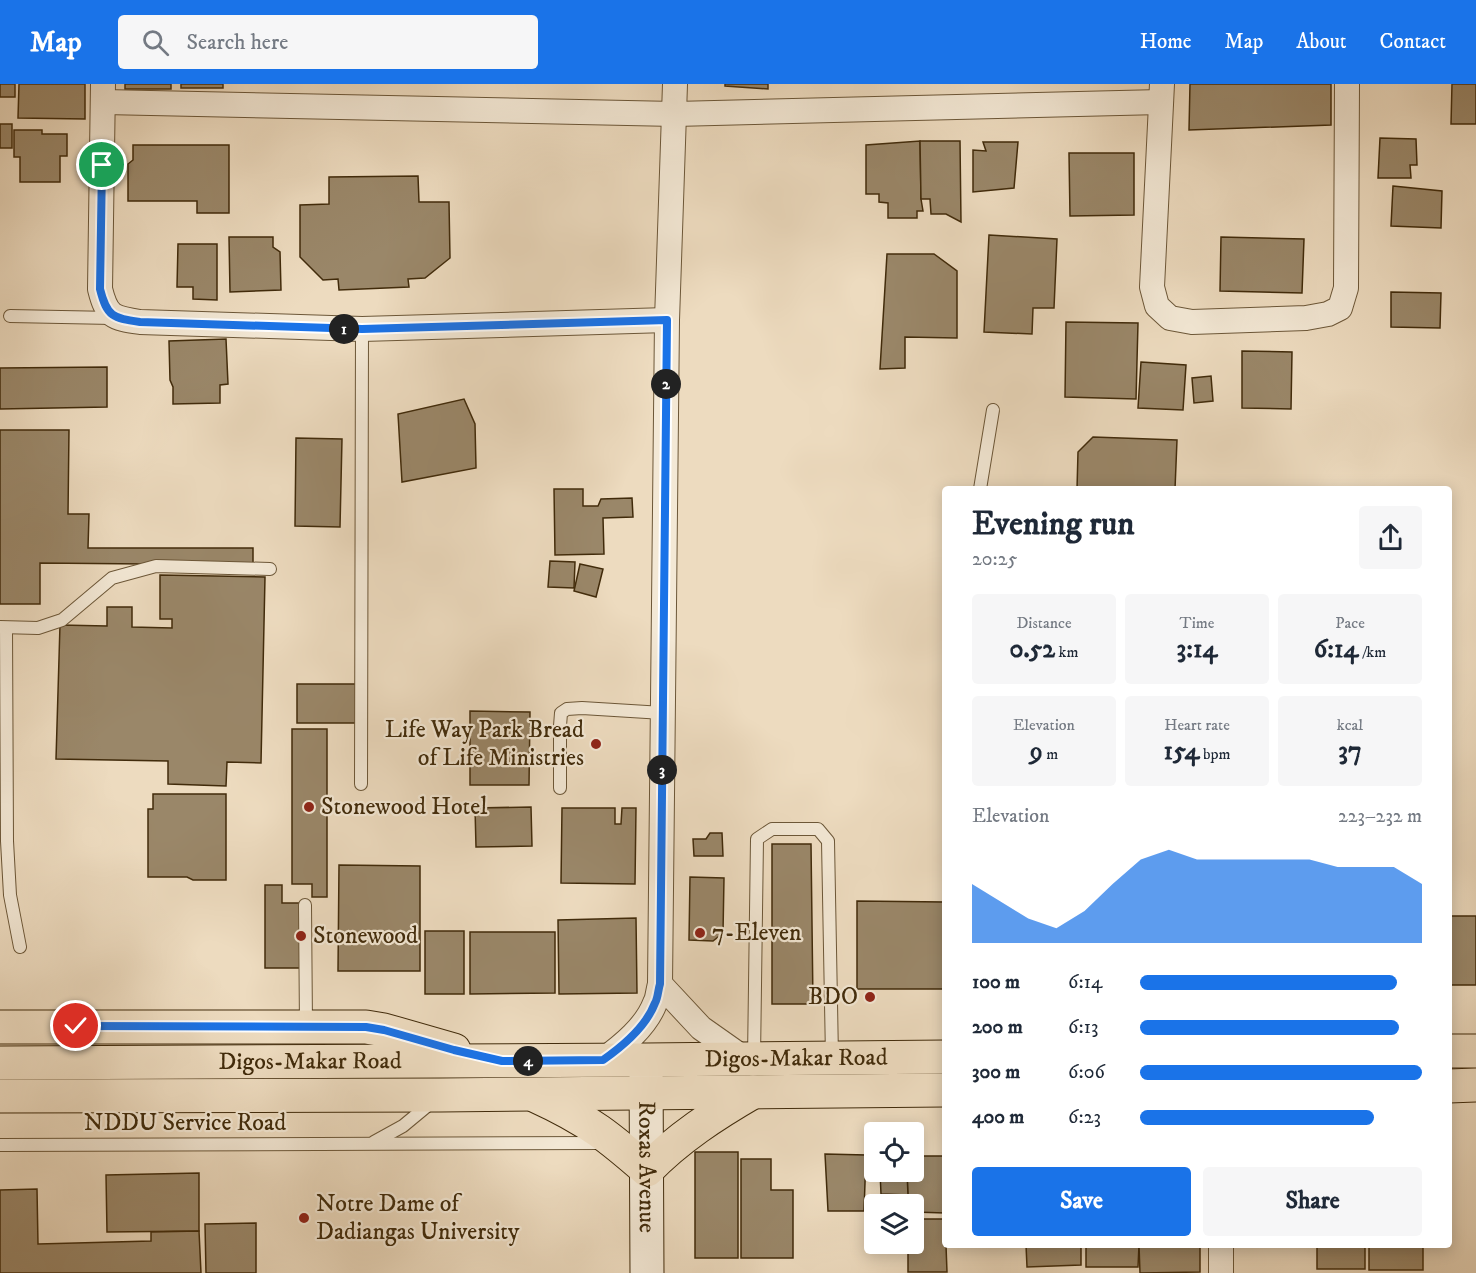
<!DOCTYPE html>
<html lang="en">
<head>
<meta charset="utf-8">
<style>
  body { margin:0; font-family:"IM FELL DW Pica",serif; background:#f6f6f7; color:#1f2937; height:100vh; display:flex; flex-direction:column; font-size:22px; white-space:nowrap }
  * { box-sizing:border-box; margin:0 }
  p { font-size:20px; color:#747a83 }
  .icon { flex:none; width:33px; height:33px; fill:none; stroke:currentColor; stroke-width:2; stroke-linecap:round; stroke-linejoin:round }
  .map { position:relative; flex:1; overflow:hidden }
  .details { position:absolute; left:942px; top:402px; width:510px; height:762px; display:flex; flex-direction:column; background:#fff; border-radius:6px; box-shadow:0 3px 15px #0003 }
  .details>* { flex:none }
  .controls { position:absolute; left:864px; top:1038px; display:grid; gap:12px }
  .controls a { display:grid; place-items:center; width:60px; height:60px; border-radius:6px; background:#fff; box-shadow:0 3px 15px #0003; font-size:30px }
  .pin { position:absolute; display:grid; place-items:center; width:51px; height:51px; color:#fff; margin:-26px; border:3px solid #fff; border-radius:50%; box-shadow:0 2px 6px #0007 }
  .km { position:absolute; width:30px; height:30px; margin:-15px; border-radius:50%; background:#222; color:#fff; font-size:16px; line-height:30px; text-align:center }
  .round { display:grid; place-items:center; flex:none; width:63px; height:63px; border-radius:6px; background:#f6f6f7 }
  .summary { display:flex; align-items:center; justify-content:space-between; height:102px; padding:0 30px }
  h1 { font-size:33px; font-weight:700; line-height:45px }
  .metrics { display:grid; grid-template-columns:repeat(3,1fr); gap:9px; height:102px; padding:6px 30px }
  .metrics div { display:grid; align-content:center; border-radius:6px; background:#f6f6f7; text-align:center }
  .metrics b { font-size:26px; font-weight:700 }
  .metrics small { font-size:16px; font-weight:400 }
  .metrics p { font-size:16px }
  .chart { height:168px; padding:12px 30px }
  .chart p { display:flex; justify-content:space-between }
  .chart svg { width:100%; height:108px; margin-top:6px; fill:#1a73e8; opacity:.7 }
  .button { display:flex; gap:12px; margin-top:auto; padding:12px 30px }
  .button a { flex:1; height:69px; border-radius:6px; background:#1a73e8; color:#fff; font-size:24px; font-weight:700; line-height:69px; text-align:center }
  .button a+a { background:#f6f6f7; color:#1f2937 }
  ul { padding:0 30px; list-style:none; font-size:20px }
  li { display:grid; grid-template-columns:96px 72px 1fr; align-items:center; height:45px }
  li i { height:15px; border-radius:8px; background:#1a73e8 }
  header { display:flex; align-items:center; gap:36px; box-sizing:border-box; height:84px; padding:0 30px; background:#1a73e8; color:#fff }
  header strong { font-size:28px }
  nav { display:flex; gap:33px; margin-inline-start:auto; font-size:21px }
  .search { width:420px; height:54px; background:#f6f6f7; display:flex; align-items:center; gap:15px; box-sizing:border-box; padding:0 21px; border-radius:6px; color:#747a83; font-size:22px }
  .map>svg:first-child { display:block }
  .building { fill:#9a8769; stroke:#412b0b; stroke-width:1.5 }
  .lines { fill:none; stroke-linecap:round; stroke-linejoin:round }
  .lane-casing { stroke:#6c5738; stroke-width:14 }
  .street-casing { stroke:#6c5738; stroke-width:26 }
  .secondary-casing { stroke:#412b0b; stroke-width:35 }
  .primary-casing { stroke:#412b0b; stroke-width:35 }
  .lane { stroke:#f3e8d5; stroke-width:12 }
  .street { stroke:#f3e8d5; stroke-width:24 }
  .secondary { stroke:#f3e8d5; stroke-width:33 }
  .primary { stroke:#eddbbf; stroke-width:33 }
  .route-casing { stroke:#fff; stroke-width:12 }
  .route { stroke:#1a73e8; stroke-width:8 }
  .poi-dot { fill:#8f2418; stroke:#f3e8d5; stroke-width:2 }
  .labels { text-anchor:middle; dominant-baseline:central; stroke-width:4.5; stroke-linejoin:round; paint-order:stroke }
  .poi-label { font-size:24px; fill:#412b0b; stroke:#f3e8d5; text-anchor:start }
  .street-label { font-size:24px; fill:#412b0b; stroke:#f3e8d5 }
</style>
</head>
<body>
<header>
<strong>Map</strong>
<div class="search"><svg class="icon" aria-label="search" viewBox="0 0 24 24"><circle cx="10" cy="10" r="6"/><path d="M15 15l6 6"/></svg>Search here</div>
<nav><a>Home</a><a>Map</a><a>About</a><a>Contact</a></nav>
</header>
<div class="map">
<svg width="1476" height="1189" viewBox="0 0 1476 1189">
  <rect width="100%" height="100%" fill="#eddbbf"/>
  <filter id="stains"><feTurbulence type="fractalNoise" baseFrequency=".00333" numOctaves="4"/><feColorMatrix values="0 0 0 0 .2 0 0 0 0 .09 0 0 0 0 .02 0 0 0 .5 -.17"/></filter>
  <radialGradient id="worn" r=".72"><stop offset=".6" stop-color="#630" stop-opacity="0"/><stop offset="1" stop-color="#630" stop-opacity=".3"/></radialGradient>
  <g class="building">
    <rect x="0" y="0" width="15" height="13"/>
    <polygon points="19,0 85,0 85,35 18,34"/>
    <rect x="125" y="0" width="46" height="5"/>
    <rect x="181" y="0" width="42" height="4"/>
    <polygon points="725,0 768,0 768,5 725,2"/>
    <polygon points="1190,0 1331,0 1331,41 1189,46"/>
    <polygon points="1452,0 1476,0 1476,40 1451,40"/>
    <rect x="0" y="40" width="12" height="24"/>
    <polygon points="14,46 42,46 42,50 67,50 67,72 60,72 60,98 20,98 20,73 14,73"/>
    <polygon points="1380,54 1416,55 1417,81 1410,81 1411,94 1378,94"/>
    <polygon points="920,57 921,115 923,127 917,127 917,134 888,134 888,119 879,118 879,110 866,110 866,61"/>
    <polygon points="920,57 960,57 961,138 946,130 931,130 930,115 921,115"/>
    <polygon points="983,58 1018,58 1014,104 973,108 973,66 986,67"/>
    <polygon points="133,61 229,61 229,129 197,129 197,117 128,117 128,80 133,76"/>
    <polygon points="1069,69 1134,69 1134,131 1070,132"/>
    <polygon points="418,92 419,118 449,118 450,174 425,194 408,195 409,203 339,206 338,195 323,196 300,173 300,121 329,120 329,93"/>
    <polygon points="1393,102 1442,107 1441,144 1391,142"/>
    <polygon points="989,151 1057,155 1054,224 1033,224 1032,250 984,248"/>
    <polygon points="229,153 273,153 273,163 280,168 281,206 230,208"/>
    <polygon points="1221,153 1304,155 1302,209 1220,207"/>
    <polygon points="178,160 217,160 217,216 193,215 193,203 177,203"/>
    <polygon points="887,170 934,170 957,187 957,254 905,253 905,284 880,285"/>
    <polygon points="1391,208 1441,209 1440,244 1391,243"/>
    <polygon points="1066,238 1138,239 1136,315 1065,313"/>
    <polygon points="226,255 228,300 220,301 220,319 173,320 173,303 170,296 169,257"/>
    <polygon points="1242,267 1292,268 1291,325 1242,324"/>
    <polygon points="1141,278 1186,281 1183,326 1138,324"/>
    <polygon points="107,283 107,323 0,325 0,284"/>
    <polygon points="1211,292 1213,317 1194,319 1192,294"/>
    <polygon points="464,315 475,340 476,384 402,398 398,330"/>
    <polygon points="0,346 69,346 68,430 89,430 88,464 253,464 253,481 40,479 40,520 0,520"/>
    <polygon points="1093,353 1177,356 1175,405 1077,405 1078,368"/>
    <polygon points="296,354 342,355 340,443 295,442"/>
    <polygon points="554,405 583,405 583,422 598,422 601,415 632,414 633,433 603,434 604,470 555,471"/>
    <polygon points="550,477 575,478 574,504 548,503"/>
    <polygon points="580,480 603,485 596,513 574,507"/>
    <polygon points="160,491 265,493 261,679 227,678 226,702 168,700 168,677 56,675 60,541 107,542 107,523 132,523 132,543 172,544 172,535 160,535"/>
    <rect x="297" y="600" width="61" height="39"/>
    <polygon points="470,627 530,628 529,701 470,701"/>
    <polygon points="292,645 327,645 327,813 312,813 312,800 292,800"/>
    <polygon points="153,710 226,710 226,796 193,796 187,793 148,793 148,725 153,725"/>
    <polygon points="531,723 532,762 476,763 475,724"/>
    <polygon points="562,724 615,724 615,740 621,740 622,724 636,724 635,800 561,799"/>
    <polygon points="710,749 722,749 723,772 694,772 693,755 706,755"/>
    <polygon points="772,760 811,760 813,920 772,920"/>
    <polygon points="339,781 420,782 420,887 338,887"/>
    <polygon points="690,793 724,794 723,849 713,857 689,856"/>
    <polygon points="265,801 282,801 282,819 301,819 301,884 265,884"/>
    <polygon points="857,817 944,818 944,905 857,905"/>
    <rect x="1449" y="832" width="27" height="69"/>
    <polygon points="636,834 637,909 559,910 558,836"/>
    <rect x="425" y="847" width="39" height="63"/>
    <polygon points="470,848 555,848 555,909 470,910"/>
    <rect x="695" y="1068" width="43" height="106"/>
    <polygon points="825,1070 866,1071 864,1127 828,1127"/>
    <polygon points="914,1072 945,1072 945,1129 914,1128 914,1120 908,1120 907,1088 914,1088"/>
    <polygon points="741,1075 771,1075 771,1106 793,1106 793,1174 741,1174"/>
    <polygon points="880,1088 907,1088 908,1111 881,1110"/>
    <polygon points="199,1089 199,1147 107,1148 106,1091"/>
    <polygon points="37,1105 38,1160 151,1157 151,1148 199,1147 201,1189 0,1189 0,1106"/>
    <polygon points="914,1135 945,1135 947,1188 908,1188 908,1160 914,1160"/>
    <polygon points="256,1139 256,1189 206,1189 205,1140"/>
    <polygon points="1026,1161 1081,1161 1081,1181 1027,1183"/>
    <polygon points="1086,1161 1139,1161 1138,1183 1086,1183"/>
    <polygon points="1139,1161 1200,1161 1200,1188 1140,1189"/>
    <rect x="1317" y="1161" width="48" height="24"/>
    <rect x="1369" y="1161" width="54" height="25"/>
  </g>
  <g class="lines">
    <defs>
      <g id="lane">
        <polyline points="10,232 113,234"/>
        <polyline points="980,405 993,326"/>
        <polyline points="0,543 38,544 62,536 112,494 156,482 270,485"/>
        <polyline points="6,544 7,757 10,811 20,863"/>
        <polyline points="361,700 362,245"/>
        <polyline points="560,704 560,642 561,629 567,625 582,624 663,629"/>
        <polyline points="305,821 306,942"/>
        <polyline points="754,974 757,755 772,745 818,745 828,757 832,973"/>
        <polyline points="374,1058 403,1042 432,1018"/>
        <polyline points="0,1061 602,1059"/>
      </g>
      <g id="street">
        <path d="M103 0 100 205C107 233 113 234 140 238L362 245 667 236"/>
        <polyline points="1162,0 1152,203 1157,222 1170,234 1192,238 1306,234 1328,230 1340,224 1346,204 1347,0"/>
        <polyline points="104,18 675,30 1161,18"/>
        <polyline points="660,900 701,944 745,975"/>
        <path d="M603 976C622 962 646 943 655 919 658 914 658 906 660 900L667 236 675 0"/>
        <polyline points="1221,1189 1221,1161"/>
      </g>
      <g id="secondary">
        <path id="s1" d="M646 981 647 1189"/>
      </g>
      <g id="primary">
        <polyline points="0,943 366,943 384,946 454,966"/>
        <polyline points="1449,967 1476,967"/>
        <path id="s2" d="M0 979 646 976 945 973"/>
        <polyline points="1449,1002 1476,1001"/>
        <polyline points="0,1012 440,1011 945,1006"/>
        <path d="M536 1012C558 1022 579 1033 599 1047 616 1059 631 1072 647 1086 678 1054 715 1030 753 1008"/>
      </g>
    </defs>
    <use href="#lane" class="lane-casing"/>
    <use href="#street" class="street-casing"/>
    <use href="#secondary" class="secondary-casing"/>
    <use href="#primary" class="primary-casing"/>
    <use href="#lane" class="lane"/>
    <use href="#street" class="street"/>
    <use href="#secondary" class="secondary"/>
    <use href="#primary" class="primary"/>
  </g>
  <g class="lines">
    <defs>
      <path id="route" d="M76 942 366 943 384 946 454 966 502 977 603 976C623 962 646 943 655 919 658 914 658 906 660 900L667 236 362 245 140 238C113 234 107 233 100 205L102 81"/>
    </defs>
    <use href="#route" class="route-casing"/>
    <use href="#route" class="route"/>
  </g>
  <g class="poi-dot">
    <circle cx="596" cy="660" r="6"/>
    <circle cx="309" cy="723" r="6"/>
    <circle cx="700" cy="849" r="6"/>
    <circle cx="301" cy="852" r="6"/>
    <circle cx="870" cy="913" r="6"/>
    <circle cx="304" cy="1134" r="6"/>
  </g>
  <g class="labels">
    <g class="poi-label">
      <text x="584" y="646" text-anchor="end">Life Way Park Bread<tspan x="584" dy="28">of Life Ministries</tspan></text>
      <text x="321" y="723">Stonewood Hotel</text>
      <text x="712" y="849">7-Eleven</text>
      <text x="313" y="852">Stonewood</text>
      <text x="858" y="913" text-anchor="end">BDO</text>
      <text x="316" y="1120">Notre Dame of<tspan x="316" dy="28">Dadiangas University</tspan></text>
    </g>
    <g class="street-label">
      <text stroke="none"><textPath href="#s2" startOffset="796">Digos-Makar Road</textPath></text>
      <text stroke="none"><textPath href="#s2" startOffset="310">Digos-Makar Road</textPath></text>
      <text x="185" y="1039">NDDU Service Road</text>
      <text stroke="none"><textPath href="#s1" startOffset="102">Roxas Avenue</textPath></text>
    </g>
  </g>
  <rect width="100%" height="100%" filter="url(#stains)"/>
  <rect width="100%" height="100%" fill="url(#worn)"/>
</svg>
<div class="controls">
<a><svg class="icon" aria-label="locate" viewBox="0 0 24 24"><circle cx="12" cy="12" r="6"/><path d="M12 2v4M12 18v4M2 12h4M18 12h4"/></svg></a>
<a><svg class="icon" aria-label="layers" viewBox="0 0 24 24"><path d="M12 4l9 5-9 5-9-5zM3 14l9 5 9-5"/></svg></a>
</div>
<div class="pin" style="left:102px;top:81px;background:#1e9e55"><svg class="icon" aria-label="arrive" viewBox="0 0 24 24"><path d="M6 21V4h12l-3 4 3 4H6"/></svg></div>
<div class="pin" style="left:76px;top:942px;background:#d93025"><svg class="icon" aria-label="check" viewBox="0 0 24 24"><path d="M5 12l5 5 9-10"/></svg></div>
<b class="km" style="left:344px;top:245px">1</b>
<b class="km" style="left:666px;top:300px">2</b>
<b class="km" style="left:662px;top:686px">3</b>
<b class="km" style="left:528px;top:977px">4</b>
<section class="details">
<div class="summary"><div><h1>Evening run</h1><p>20:25</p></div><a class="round"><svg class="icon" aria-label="share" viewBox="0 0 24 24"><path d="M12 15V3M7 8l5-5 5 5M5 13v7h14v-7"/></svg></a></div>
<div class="metrics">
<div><p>Distance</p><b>0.52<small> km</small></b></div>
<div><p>Time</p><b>3:14</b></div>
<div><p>Pace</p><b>6:14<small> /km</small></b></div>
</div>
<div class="metrics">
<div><p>Elevation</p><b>9<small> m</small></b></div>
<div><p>Heart rate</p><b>154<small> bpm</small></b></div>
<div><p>kcal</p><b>37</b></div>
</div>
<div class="chart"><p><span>Elevation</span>223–232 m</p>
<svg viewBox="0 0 160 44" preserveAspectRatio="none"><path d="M0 44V20L10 27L20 34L30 38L40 31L50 20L60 10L70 6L80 10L90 10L100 10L110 10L120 10L130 13L140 13L150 13L160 20V44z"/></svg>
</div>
<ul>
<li><b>100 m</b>6:14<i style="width:91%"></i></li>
<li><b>200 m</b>6:13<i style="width:92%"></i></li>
<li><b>300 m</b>6:06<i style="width:100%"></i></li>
<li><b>400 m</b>6:23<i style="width:83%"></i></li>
</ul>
<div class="button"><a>Save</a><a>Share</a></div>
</section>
</div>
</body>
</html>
